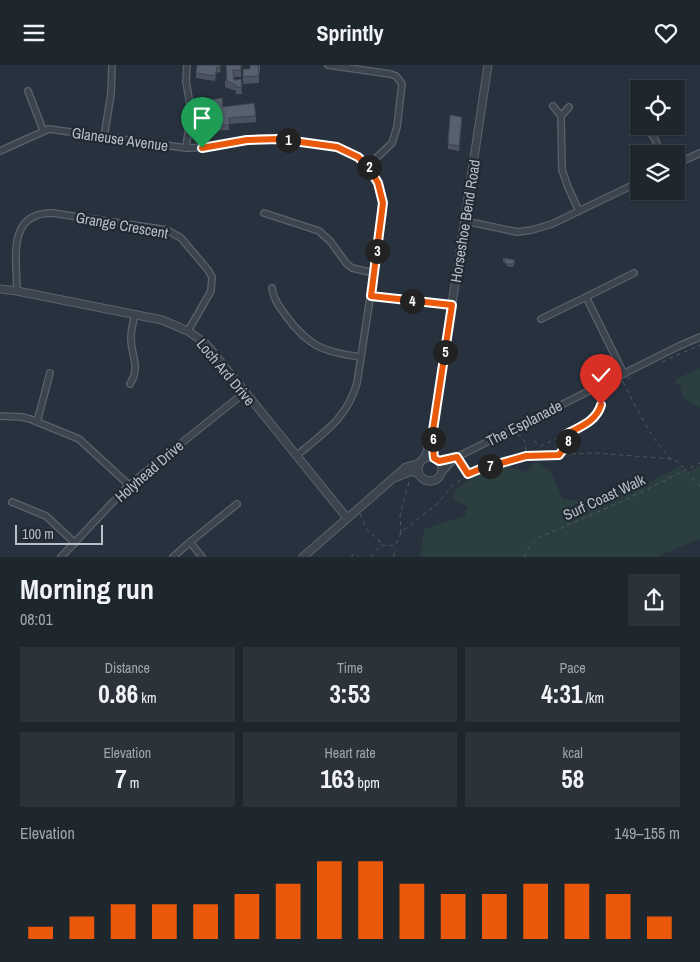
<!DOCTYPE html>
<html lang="en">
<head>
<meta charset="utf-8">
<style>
  body { margin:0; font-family:"Archivo Narrow",sans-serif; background:#2b323a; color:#f1f3f6; height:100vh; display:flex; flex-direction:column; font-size:19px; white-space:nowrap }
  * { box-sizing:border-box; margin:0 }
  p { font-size:16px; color:#a1a5aa }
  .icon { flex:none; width:28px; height:28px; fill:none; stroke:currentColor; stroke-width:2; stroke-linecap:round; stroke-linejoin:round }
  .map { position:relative; height:492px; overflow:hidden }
  .panel { display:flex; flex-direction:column; background:#1e262e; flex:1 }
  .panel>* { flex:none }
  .fabs { position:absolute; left:630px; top:15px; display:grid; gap:10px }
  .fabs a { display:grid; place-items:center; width:55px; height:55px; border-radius:0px; background:#1e262e; box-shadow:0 1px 4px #0004,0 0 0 1px #3c434a; font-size:25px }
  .scale { position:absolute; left:15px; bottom:12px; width:88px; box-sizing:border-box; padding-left:5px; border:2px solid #b8bfc9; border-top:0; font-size:14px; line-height:18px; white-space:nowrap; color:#b8bfc9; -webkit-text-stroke:4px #212933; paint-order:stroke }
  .pin { position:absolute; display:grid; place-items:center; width:42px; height:42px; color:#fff; margin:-51px -21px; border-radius:50% 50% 50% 0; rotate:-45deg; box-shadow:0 0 5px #0007 }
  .pin .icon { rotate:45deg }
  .km { position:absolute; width:25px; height:25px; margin:-12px; border-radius:50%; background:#222; color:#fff; font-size:14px; line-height:25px; text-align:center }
  .round { display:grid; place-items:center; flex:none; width:52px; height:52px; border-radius:0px; background:#2b323a }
  .headline { display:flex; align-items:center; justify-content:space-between; height:85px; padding:0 20px }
  h1 { font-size:28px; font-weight:800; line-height:38px }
  .stats { display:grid; grid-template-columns:repeat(3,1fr); gap:8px; height:85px; padding:5px 20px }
  .stats div { display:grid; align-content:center; border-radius:0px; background:#2b323a; text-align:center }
  .stats b { font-size:25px; font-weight:800 }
  .stats small { font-size:14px; font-weight:400 }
  .stats p { font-size:14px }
  .chart { height:140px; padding:10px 20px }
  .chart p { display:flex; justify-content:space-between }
  .chart svg { width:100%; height:90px; margin-top:5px; stroke:#ea580c; stroke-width:6 }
  header { display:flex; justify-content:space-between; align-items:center; height:65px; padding:0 20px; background:#1e262e; font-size:22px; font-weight:800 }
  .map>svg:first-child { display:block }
  .green { fill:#2b3f40 }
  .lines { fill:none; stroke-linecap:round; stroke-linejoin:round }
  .minor-casing { stroke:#5a626c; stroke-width:8 }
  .tertiary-casing { stroke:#5a626c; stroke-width:9 }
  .path { stroke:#4a5c5e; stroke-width:1; stroke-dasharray:4 4; stroke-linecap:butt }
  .minor { stroke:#3c444e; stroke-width:5.5 }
  .tertiary { stroke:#3c444e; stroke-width:7 }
  .wall { fill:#4a535f }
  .building { fill:#56606e; stroke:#3c434d }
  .route-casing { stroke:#fff; stroke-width:10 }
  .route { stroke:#ea580c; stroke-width:6 }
  .labels { text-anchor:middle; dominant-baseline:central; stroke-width:4.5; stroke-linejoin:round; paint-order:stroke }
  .street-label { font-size:15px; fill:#b8bfc9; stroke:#212933 }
</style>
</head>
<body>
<header><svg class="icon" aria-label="menu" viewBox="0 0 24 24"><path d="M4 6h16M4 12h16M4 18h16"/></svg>Sprintly<svg class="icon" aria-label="heart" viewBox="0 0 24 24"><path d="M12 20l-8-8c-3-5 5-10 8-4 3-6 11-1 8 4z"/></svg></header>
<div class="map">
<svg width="700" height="492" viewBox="0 0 700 492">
  <rect width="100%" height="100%" fill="#28323e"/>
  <g class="green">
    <polygon points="700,303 700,343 682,332 681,321 675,318 677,314"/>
    <path d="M536 396 551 407 563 434 576 435 611 427 622 416 632 414 646 419 679 402 686 408 700 401V474L656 492H420L424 464 464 451 468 442 453 434 455 425C473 411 501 395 524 407L530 404Z"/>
  </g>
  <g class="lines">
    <defs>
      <g id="minor">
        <polyline points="328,0 390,9 396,11 402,19 397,62 392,78 368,101"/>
        <polyline points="28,26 43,65"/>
        <polyline points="553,41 561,51"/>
        <polyline points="569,42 561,51 562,105 568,122 579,146"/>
        <polyline points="656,61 654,72 661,89"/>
        <polyline points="642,63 648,66 654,72"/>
        <polyline points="104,72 111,29 112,0"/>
        <polyline points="186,83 191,46 186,16 187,0"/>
        <path d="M0 86 49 64 186 83C212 83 236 75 261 73 276 72 292 76 307 78 317 79 327 80 337 83 368 91 384 117 383 148L357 318C347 354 322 369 296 391"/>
        <polyline points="676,99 700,88"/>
        <polyline points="264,148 319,166 331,177 346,198 352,203 374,208"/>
        <polyline points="465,156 517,167 532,165 552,159 639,117"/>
        <path d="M272 223C273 234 280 242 286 251 309 282 324 287 361 292"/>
        <path d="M17 226C17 195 6 148 52 148L167 165 181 173 208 205 212 212 211 226 188 266"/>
        <polyline points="371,231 452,240"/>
        <polyline points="586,232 634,208"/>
        <polyline points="541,254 586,232 624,309"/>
        <path d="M130 319C141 302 131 291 131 273 131 265 133 257 135 249"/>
        <polyline points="0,351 22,352 30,354 79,374 129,420"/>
        <polyline points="37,357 50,308"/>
        <polyline points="439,396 457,392 679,281 700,272"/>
        <polyline points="442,407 455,393"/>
        <polyline points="12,437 46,451 75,478"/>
        <polyline points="190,477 237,439"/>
        <polyline points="61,492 129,420 244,328"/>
        <polyline points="173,492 190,477 202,492"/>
      </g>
      <g id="tertiary">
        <polyline points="0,224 17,226 162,255 188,266 205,278 212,286 347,453"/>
        <circle cx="430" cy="404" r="12"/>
        <polyline points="424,394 432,372 488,0"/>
        <polyline points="397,412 411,406 419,409"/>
        <polyline points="303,492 406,402 420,398"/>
      </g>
    </defs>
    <use href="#minor" class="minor-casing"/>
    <use href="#tertiary" class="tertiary-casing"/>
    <g class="path">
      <polyline points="662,297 700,280"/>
      <path d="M623 317C637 344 649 371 671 394"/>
      <polyline points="517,370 520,370 525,377 526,391"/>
      <path d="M534 376 540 381C552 376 591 360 598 349 602 343 600 338 598 331L599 328 631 312"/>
      <polyline points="566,381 569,389"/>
      <polyline points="560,389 568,378 562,365"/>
      <polyline points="460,397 467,408"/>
      <path d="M360 449C364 459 367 469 377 472L381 479"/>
      <polyline points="401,468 400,450 410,413"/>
      <polyline points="351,492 355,489 359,492"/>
      <polyline points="371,492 381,480 395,481 401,468 406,463 437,439 451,422 468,409 480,404 532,390 596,388 671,394 678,397 700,421"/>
      <polyline points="394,492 395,483"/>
      <polyline points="524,492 529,482 536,474 625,435 700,398"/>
    </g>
    <use href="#minor" class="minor"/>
    <use href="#tertiary" class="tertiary"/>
  </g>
  <g class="wall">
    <polygon points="221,0 220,8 217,7 215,16 196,13 196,8"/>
    <polygon points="226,0 241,0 241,12 234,12 234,15 241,14 242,29 236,29 236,26 225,22 225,15 226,15"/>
    <polygon points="260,0 260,8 259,8 259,18 243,19 243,4 250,4"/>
    <polygon points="201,36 256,51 256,57 229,59 229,65 211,66 205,67 205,70 198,70 197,55 199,54 198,43 201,43"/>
    <polygon points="462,57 459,86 448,84 448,79"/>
    <polygon points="503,193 515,198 513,202 507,201 503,196"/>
  </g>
  <g class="building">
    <polygon points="197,0 220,0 220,3 217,2 215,11 196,8"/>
    <polygon points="226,0 241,0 241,5 233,5 234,15 241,14 242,22 236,22 236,20 225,15 227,15"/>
    <polygon points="250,0 260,0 258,1 259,11 243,12 243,4 250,4"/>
    <polygon points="222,33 223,42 254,38 256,51 229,53 229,60 211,60 205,62 205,64 198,64 197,55 200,54 198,43 202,43 201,36"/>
    <polygon points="450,50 462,52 459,81 448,79"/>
    <polygon points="503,193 515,195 513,199 507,199"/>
  </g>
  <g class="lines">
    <defs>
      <path id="route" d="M202 83 247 75 279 74 337 82 358 92 368 101 378 118 383 138 371 231 452 240 432 372 434 393 439 396 457 392 468 409 480 404 526 391 559 390 568 378 565 370C579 362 596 357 601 340"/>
    </defs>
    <use href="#route" class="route-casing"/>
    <use href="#route" class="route"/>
  </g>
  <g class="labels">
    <g class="street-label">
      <text transform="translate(120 74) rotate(8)">Glaneuse Avenue</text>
      <text transform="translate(465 156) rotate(-81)">Horseshoe Bend Road</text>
      <text transform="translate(122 160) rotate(10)">Grange Crescent</text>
      <text transform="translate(226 307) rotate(50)">Loch Ard Drive</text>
      <text transform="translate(524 358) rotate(-27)">The Esplanade</text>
      <text transform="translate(149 406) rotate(-41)">Holyhead Drive</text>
      <text transform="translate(604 432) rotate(-25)">Surf Coast Walk</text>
    </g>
  </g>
</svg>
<div class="fabs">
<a><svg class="icon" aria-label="locate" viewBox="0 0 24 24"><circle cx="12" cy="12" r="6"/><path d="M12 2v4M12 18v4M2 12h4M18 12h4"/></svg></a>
<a><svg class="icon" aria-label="layers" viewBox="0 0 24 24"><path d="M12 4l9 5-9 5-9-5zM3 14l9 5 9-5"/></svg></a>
</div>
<div class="scale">100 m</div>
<div class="pin" style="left:202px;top:83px;background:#1e9e55"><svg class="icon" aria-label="arrive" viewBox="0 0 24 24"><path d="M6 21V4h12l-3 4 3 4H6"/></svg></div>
<div class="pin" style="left:601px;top:340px;background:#d93025"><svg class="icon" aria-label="check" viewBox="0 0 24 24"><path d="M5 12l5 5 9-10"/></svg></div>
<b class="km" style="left:288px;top:75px">1</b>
<b class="km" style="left:369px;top:102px">2</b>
<b class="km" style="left:377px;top:186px">3</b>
<b class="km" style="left:412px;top:236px">4</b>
<b class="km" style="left:445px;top:287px">5</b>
<b class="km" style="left:433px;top:374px">6</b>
<b class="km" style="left:490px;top:401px">7</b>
<b class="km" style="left:568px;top:376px">8</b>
</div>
<section class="panel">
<div class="headline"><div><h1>Morning run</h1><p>08:01</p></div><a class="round"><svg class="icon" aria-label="share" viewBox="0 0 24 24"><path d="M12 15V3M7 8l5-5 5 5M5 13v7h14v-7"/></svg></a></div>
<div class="stats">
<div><p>Distance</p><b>0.86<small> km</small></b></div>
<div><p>Time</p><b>3:53</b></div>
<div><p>Pace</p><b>4:31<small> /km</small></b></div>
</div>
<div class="stats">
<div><p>Elevation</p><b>7<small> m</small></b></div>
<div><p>Heart rate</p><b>163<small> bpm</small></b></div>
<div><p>kcal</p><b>58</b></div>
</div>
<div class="chart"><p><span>Elevation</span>149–155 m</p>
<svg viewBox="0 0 160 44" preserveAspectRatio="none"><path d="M5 44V38M15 44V33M25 44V27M35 44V27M45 44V27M55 44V22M65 44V17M75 44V6M85 44V6M95 44V17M105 44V22M115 44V22M125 44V17M135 44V17M145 44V22M155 44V33"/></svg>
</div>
</section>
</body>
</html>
